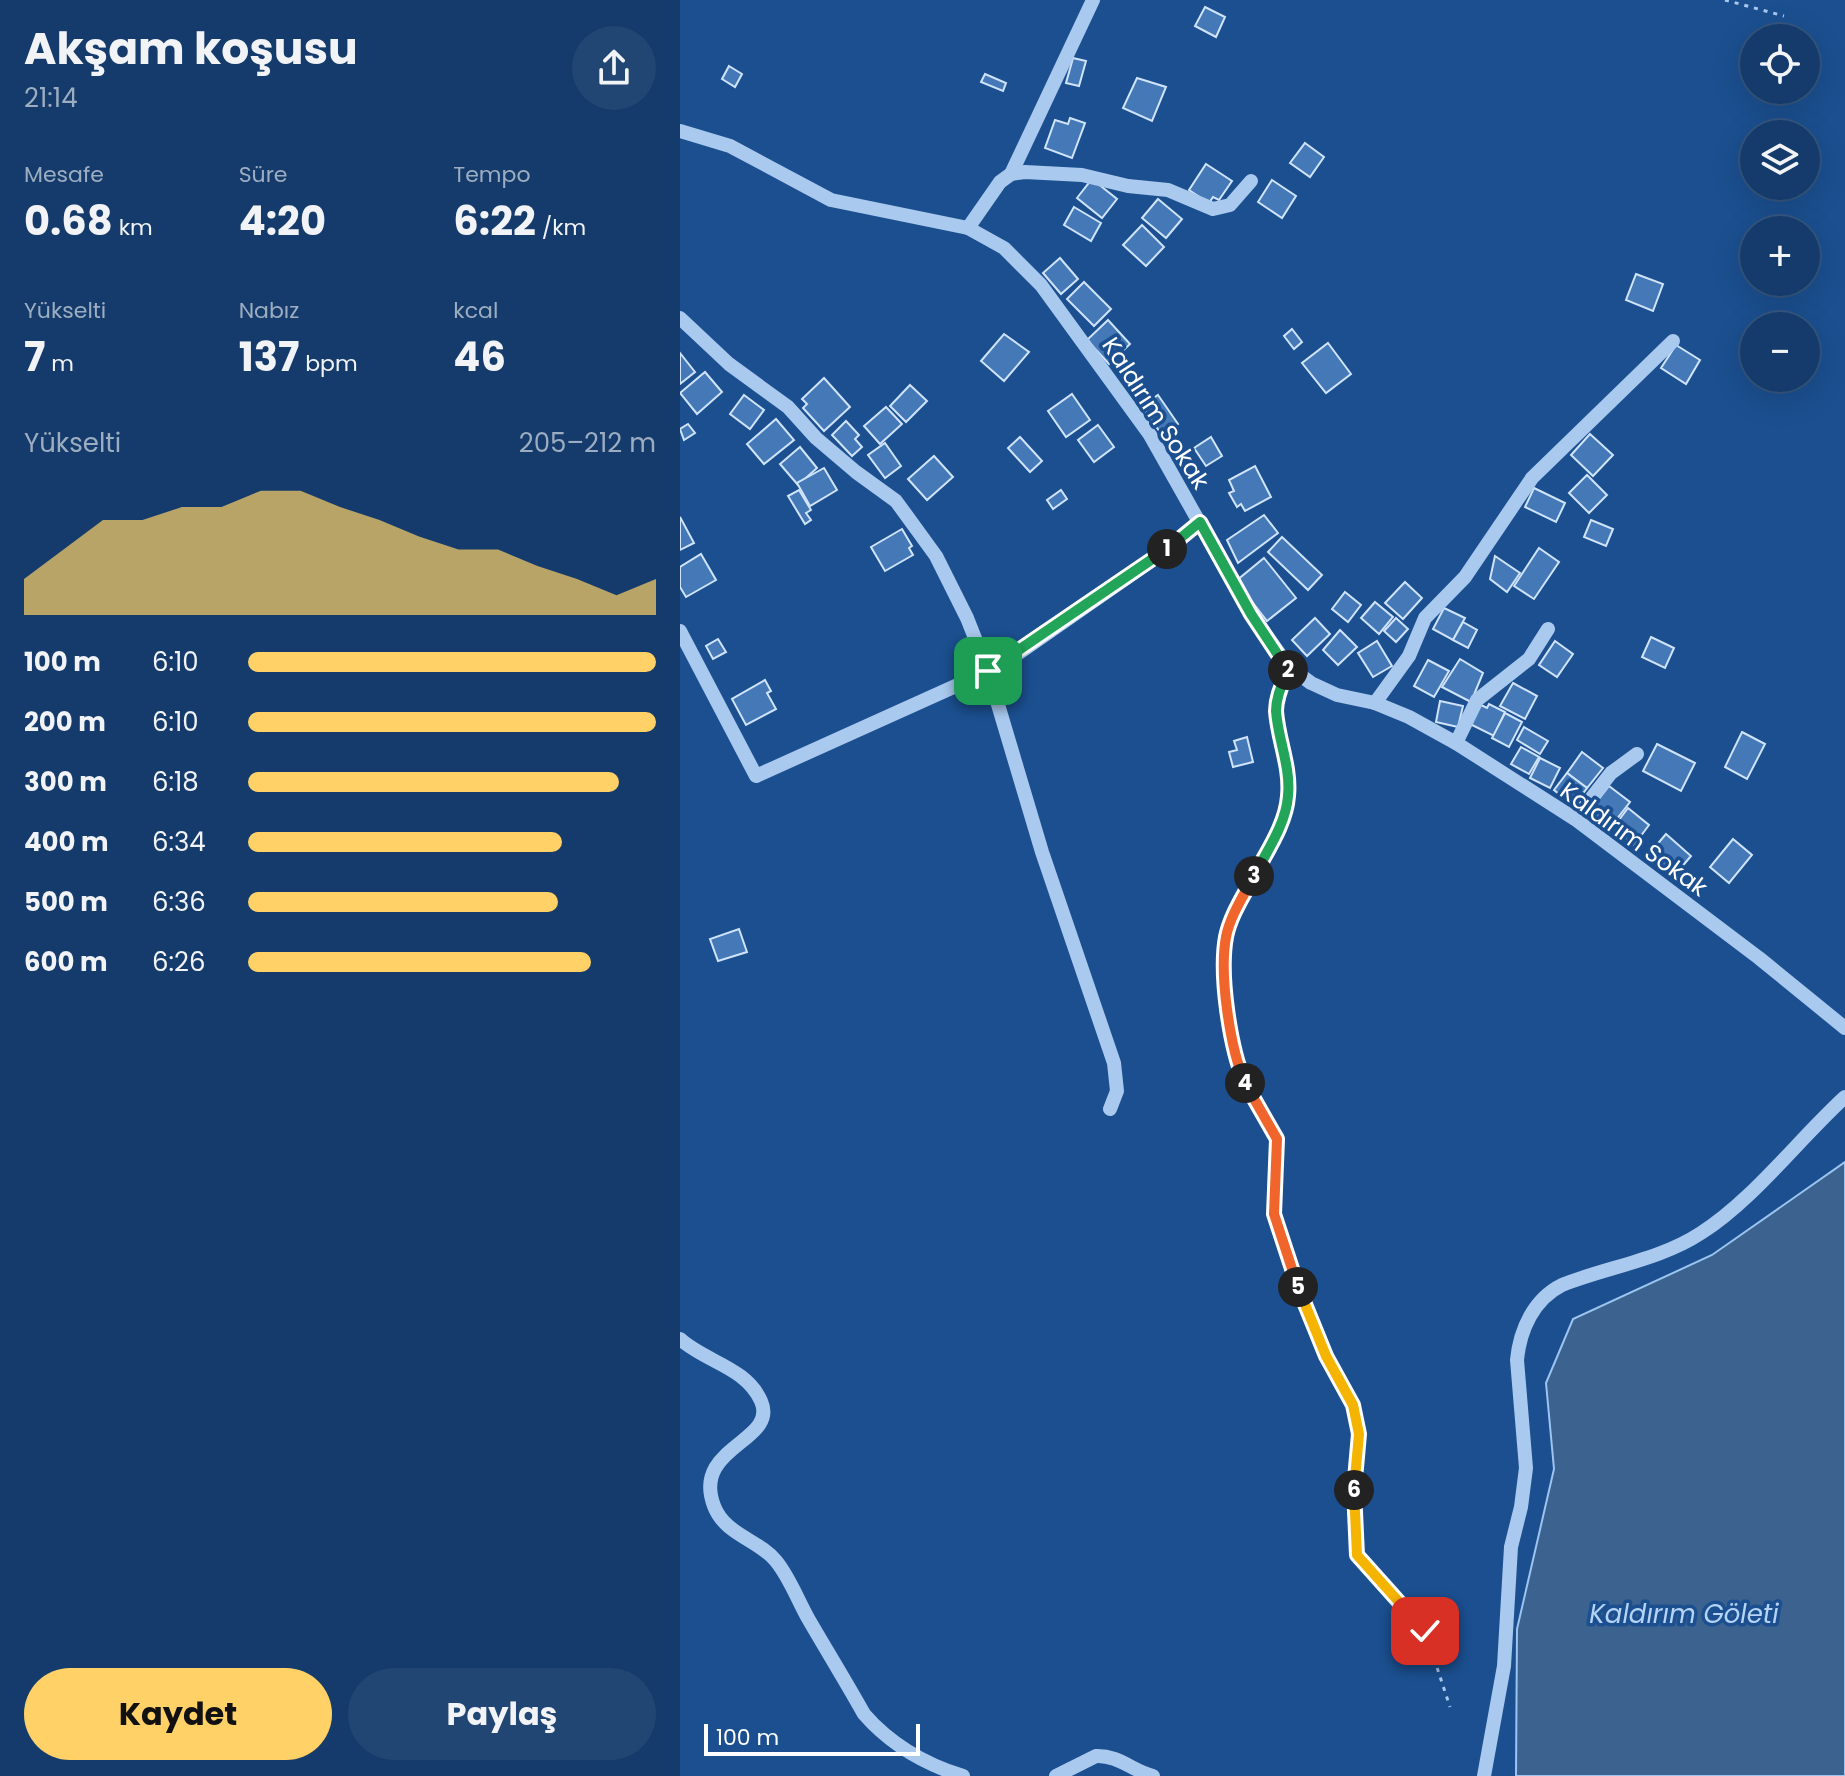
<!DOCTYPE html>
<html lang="tr">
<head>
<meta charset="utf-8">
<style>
  body { margin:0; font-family:Poppins,sans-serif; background:#214673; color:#f1f3f6; height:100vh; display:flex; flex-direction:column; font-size:30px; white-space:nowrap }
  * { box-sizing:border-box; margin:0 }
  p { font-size:26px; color:#9dadc1 }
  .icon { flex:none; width:44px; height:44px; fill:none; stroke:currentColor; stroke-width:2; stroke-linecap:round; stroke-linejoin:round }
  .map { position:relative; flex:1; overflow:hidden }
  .side { display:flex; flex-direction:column; background:#143b6b; width:680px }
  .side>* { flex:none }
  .fabs { position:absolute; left:1060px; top:24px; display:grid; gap:16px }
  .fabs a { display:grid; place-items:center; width:80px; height:80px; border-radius:50%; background:#143b6b; box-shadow:0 8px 32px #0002,0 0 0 2px #33557e; font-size:40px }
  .scale { position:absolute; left:24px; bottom:20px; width:216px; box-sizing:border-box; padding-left:8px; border:4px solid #fff; border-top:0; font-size:22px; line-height:28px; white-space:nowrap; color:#fff; -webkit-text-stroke:6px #1b4f8f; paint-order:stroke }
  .pin { position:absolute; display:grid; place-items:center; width:68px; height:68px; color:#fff; margin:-34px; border-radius:16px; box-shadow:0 4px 12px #0006 }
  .km { position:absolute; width:40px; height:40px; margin:-20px; border-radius:50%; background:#222; color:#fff; font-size:22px; line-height:40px; text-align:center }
  .round { display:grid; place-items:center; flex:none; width:84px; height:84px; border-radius:42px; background:#214673 }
  .overview { display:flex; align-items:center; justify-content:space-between; height:136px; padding:0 24px }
  h1 { font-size:44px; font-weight:700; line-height:60px }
  .metrics { display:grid; grid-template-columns:repeat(3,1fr); gap:12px; height:136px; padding:8px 24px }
  .metrics div { display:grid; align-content:center }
  .metrics b { font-size:40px; font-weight:700 }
  .metrics small { font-size:22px; font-weight:400 }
  .metrics p { font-size:22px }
  .chart { height:224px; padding:16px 24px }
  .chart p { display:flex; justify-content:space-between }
  .chart svg { width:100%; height:144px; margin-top:8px; fill:#ffd166; opacity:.7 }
  .button { display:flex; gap:16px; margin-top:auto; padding:16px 24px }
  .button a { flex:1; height:92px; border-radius:48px; background:#ffd166; color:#111; font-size:32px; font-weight:700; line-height:92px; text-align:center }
  .button a+a { background:#214673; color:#f1f3f6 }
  ul { padding:0 24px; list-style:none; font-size:26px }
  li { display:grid; grid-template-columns:128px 96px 1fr; align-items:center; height:60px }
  li i { height:20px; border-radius:10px; background:#ffd166 }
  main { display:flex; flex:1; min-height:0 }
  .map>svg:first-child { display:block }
  .water { fill:#3c6290; stroke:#9cc4f0; stroke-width:2 }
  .building { fill:#4478b7; stroke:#cfe3fa; stroke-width:2 }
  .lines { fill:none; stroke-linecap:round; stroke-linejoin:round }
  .path { stroke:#a9c9ee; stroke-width:3; stroke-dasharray:4 6; stroke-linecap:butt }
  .minor { stroke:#a9c9ee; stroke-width:14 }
  .split-1-casing { stroke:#fff; stroke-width:16 }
  .split-2-casing { stroke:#fff; stroke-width:16 }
  .split-3-casing { stroke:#fff; stroke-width:16 }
  .split-4-casing { stroke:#fff; stroke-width:16 }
  .split-5-casing { stroke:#fff; stroke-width:16 }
  .split-6-casing { stroke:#fff; stroke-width:16 }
  .split-7-casing { stroke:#fff; stroke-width:16 }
  .split-1 { stroke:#22a559; stroke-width:10 }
  .split-2 { stroke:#22a559; stroke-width:10 }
  .split-3 { stroke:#22a559; stroke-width:10 }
  .split-4 { stroke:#f0652b; stroke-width:10 }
  .split-5 { stroke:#f0652b; stroke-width:10 }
  .split-6 { stroke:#f5b400; stroke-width:10 }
  .split-7 { stroke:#f5b400; stroke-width:10 }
  .labels { text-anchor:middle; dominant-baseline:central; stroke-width:7; stroke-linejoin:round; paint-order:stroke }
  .street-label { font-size:24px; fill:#fff; stroke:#1b4f8f }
  .water-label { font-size:26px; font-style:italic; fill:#b5d3f5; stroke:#1b4f8f }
</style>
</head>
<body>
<main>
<section class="side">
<div class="overview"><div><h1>Akşam koşusu</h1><p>21:14</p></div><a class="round"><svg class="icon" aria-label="share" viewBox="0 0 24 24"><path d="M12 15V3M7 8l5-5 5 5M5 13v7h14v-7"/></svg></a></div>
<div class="metrics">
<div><p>Mesafe</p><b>0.68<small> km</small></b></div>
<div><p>Süre</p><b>4:20</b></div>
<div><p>Tempo</p><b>6:22<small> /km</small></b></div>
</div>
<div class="metrics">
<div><p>Yükselti</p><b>7<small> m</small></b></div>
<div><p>Nabız</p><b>137<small> bpm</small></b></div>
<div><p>kcal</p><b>46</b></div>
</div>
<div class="chart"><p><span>Yükselti</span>205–212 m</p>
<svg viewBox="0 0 160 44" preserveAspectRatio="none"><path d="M0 44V33L10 24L20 15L30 15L40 11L50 11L60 6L70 6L80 11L90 15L100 20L110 24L120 24L130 29L140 33L150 38L160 33V44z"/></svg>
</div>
<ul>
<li><b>100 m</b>6:10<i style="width:100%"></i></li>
<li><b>200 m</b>6:10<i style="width:100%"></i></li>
<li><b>300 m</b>6:18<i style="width:91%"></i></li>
<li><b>400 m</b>6:34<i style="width:77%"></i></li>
<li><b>500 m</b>6:36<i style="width:76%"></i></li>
<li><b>600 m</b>6:26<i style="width:84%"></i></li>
</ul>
<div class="button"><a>Kaydet</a><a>Paylaş</a></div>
</section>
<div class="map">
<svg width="1165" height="1776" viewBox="0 0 1165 1776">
  <rect width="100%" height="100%" fill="#1b4f8f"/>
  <polygon class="water" points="1165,1162 1165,1776 836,1776 837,1629 874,1469 866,1383 893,1319 1032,1255"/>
  <g class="building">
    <polygon points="525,7 545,17 536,37 515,26"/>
    <polygon points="393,58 406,61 399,86 386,83"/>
    <polygon points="49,66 62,74 55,87 42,79"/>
    <polygon points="305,74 326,83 323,91 301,82"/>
    <polygon points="457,78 486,87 472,121 443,108"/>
    <polygon points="390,118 405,123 392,158 365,148 375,120 388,124"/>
    <polygon points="625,143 644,157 630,177 610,163"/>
    <polygon points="526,164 552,181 539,200 533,197 529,203 509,190"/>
    <polygon points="412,179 437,199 422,218 397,198"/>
    <polygon points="592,180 616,196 602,218 578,202"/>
    <polygon points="478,199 502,219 486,238 462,218"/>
    <polygon points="394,207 421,223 411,241 384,225"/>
    <polygon points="462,225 484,247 466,266 443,245"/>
    <polygon points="380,258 398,279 381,294 363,273"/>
    <polygon points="956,274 983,284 973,311 946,300"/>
    <polygon points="404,282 431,309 414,326 387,299"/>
    <polygon points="428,320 450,344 429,364 407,340"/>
    <polygon points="612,329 622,342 614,349 604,336"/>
    <polygon points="324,334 349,352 324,381 301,361"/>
    <polygon points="648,343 671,374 646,393 622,363"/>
    <polygon points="996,345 1020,360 1006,384 981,368"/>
    <polygon points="0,353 15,372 0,384"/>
    <polygon points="25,372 42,392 17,414 0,393"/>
    <polygon points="144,378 170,407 144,431 123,408 127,404 122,399"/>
    <polygon points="230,385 247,401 226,422 210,406"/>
    <polygon points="392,394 410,420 386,437 368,411"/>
    <polygon points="64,395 84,410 70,429 50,414"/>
    <polygon points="478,395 498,424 482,435 462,406"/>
    <polygon points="206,407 222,424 200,444 184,426"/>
    <polygon points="96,419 114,440 84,464 67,444"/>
    <polygon points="166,421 179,435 175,439 182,447 172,456 152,435"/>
    <polygon points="8,424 15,433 4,440 0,429"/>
    <polygon points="418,425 434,447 414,462 398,440"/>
    <polygon points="910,434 933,455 913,476 891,455"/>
    <polygon points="340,437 362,461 350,472 328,448"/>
    <polygon points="531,437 542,456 526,466 514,448"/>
    <polygon points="205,443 221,466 205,478 188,455"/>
    <polygon points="120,447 137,468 118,485 100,464"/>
    <polygon points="254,456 273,477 247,500 228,479"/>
    <polygon points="575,466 591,497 565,511 561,504 557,507 549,493 554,491 549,480"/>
    <polygon points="144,468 157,490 130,506 117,483"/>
    <polygon points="907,475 927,495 909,513 889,493"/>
    <polygon points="854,488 885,503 876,522 845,507"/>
    <polygon points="119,490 131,510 126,513 131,520 125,524 108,496"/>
    <polygon points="381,490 387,499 373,509 367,500"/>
    <polygon points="584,515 598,533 558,563 547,540"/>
    <polygon points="0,517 14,543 0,550"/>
    <polygon points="911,520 933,529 926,546 904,537"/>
    <polygon points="222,529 232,546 229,548 233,555 205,571 191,547"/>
    <polygon points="602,537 642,575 628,590 588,552"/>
    <polygon points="859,548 879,562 854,599 834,586"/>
    <polygon points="21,554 36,580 6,597 0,587 0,567"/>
    <polygon points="815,556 840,573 827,592 810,579"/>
    <polygon points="584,558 616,598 587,621 556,581"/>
    <polygon points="725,582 742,598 723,619 705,603"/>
    <polygon points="665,592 681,605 668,622 652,609"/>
    <polygon points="695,602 713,617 699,634 681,618"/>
    <polygon points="764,608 785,618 773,640 753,629"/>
    <polygon points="635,618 650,634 627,656 612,640"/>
    <polygon points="716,618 728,629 716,642 704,631"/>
    <polygon points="783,622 797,630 788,648 773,640"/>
    <polygon points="660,630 677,647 658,665 643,650"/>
    <polygon points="971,637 994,648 985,668 962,657"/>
    <polygon points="38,639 46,652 33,659 26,646"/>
    <polygon points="697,641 712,666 693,677 678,653"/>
    <polygon points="875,641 893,654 877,677 859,665"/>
    <polygon points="780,659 803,673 791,702 762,687"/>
    <polygon points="748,660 769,671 754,697 734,686"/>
    <polygon points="85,680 91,691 87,693 96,709 66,725 52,699"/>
    <polygon points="833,683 857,696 845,719 820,706"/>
    <polygon points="760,701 783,706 778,727 756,722"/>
    <polygon points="799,704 807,708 809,704 825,712 814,736 790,724"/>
    <polygon points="825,713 842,722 829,747 812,738"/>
    <polygon points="844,727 868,741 860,754 837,740"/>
    <polygon points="1062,732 1085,744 1067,779 1045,767"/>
    <polygon points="567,737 573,762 553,767 549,752 557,750 554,741"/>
    <polygon points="977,744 1015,763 1001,791 963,771"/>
    <polygon points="841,747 859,757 849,774 831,764"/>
    <polygon points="902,752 923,768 907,788 887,773"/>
    <polygon points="860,758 880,768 870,788 850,778"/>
    <polygon points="887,773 907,788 894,806 874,790"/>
    <polygon points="929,786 950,802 929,829 908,813"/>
    <polygon points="948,808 969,825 954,845 933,828"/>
    <polygon points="986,834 1011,856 994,876 969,854"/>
    <polygon points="1053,839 1072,855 1049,883 1030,867"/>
    <polygon points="59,929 67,952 38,961 30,939"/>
  </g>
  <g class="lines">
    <g class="path">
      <polyline points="1045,0 1104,16"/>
      <polyline points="604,680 596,710 608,780 605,811 546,935 544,962 553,1036 560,1072 597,1139 594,1214 613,1265 619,1293 646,1356 667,1388 677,1419 674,1502 677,1555 745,1631 770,1707"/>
    </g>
    <g class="minor">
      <polyline points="0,131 50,146 151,200 288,228 324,248 361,285 470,435 571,614 609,667 631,683 657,695 695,703 729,717 776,743 895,819 1079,958 1165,1028"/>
      <polyline points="331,174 413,0"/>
      <polyline points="288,228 320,182 331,174 345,172 402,175 448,186 488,190 533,209 550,205 571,181"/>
      <polyline points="0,318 49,364 108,407 136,438 176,472 216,501 256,556 287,618 308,671 362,852 434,1063 437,1091 430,1109"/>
      <polyline points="0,631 76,776 320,666 488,549 520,522"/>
      <polyline points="695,703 729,656 745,618 785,577 852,478 993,341"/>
      <polyline points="776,743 797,700 849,659 868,629"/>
      <polyline points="895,819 931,773 957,754"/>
      <path d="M0 1339C25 1362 66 1367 81 1401 99 1442 11 1446 34 1506 45 1535 78 1539 96 1561 110 1578 118 1601 129 1620 147 1651 166 1682 184 1714 211 1745 244 1764 283 1776"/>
      <path d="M376 1776 416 1756C438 1755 453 1771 473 1776"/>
      <path d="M804 1776 824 1666 831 1547 841 1507 846 1468 837 1360C840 1329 854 1299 882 1285 927 1267 980 1260 1021 1233 1072 1201 1119 1139 1165 1097"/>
    </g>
  </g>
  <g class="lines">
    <defs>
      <polyline id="split-1" points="308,671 487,549"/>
      <polyline id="split-2" points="487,549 520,522 571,614 608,670"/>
      <path id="split-3" d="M574 876C587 851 606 824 608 796 611 767 598 740 596 711 596 696 603 683 608 670"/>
      <path id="split-4" d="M565 1083C550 1048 539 975 546 937 550 916 564 895 574 876"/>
      <polyline id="split-5" points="565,1083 597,1139 594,1214 618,1287"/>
      <polyline id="split-6" points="618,1287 646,1356 673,1405 679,1434 674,1490"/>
      <polyline id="split-7" points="674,1490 677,1555 745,1631"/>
    </defs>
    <use href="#split-1" class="split-1-casing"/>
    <use href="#split-2" class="split-2-casing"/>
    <use href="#split-3" class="split-3-casing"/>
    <use href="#split-4" class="split-4-casing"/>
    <use href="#split-5" class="split-5-casing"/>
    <use href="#split-6" class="split-6-casing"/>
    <use href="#split-7" class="split-7-casing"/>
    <use href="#split-1" class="split-1"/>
    <use href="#split-2" class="split-2"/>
    <use href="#split-3" class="split-3"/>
    <use href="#split-4" class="split-4"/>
    <use href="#split-5" class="split-5"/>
    <use href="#split-6" class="split-6"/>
    <use href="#split-7" class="split-7"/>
  </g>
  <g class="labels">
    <g class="street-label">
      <text transform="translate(476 413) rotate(57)">Kaldırım Sokak</text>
      <text transform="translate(954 839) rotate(36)">Kaldırım Sokak</text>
    </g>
    <g class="water-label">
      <text x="1004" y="1614">Kaldırım Göleti</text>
    </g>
  </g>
</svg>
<div class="fabs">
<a><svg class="icon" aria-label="locate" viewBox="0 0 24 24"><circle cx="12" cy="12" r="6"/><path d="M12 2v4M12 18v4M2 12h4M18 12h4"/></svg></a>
<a><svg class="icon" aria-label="layers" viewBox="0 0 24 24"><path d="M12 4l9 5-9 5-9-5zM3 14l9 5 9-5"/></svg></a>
<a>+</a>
<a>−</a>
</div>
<div class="scale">100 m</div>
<div class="pin" style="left:308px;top:671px;background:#1e9e55"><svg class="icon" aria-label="arrive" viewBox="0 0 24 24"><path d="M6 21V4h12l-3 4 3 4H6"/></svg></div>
<div class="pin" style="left:745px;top:1631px;background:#d93025"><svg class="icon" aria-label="check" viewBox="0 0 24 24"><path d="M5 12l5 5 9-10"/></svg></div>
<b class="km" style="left:487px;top:549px">1</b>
<b class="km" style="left:608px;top:670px">2</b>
<b class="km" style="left:574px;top:876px">3</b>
<b class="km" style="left:565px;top:1083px">4</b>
<b class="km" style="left:618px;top:1287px">5</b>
<b class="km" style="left:674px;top:1490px">6</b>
</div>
</main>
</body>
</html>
